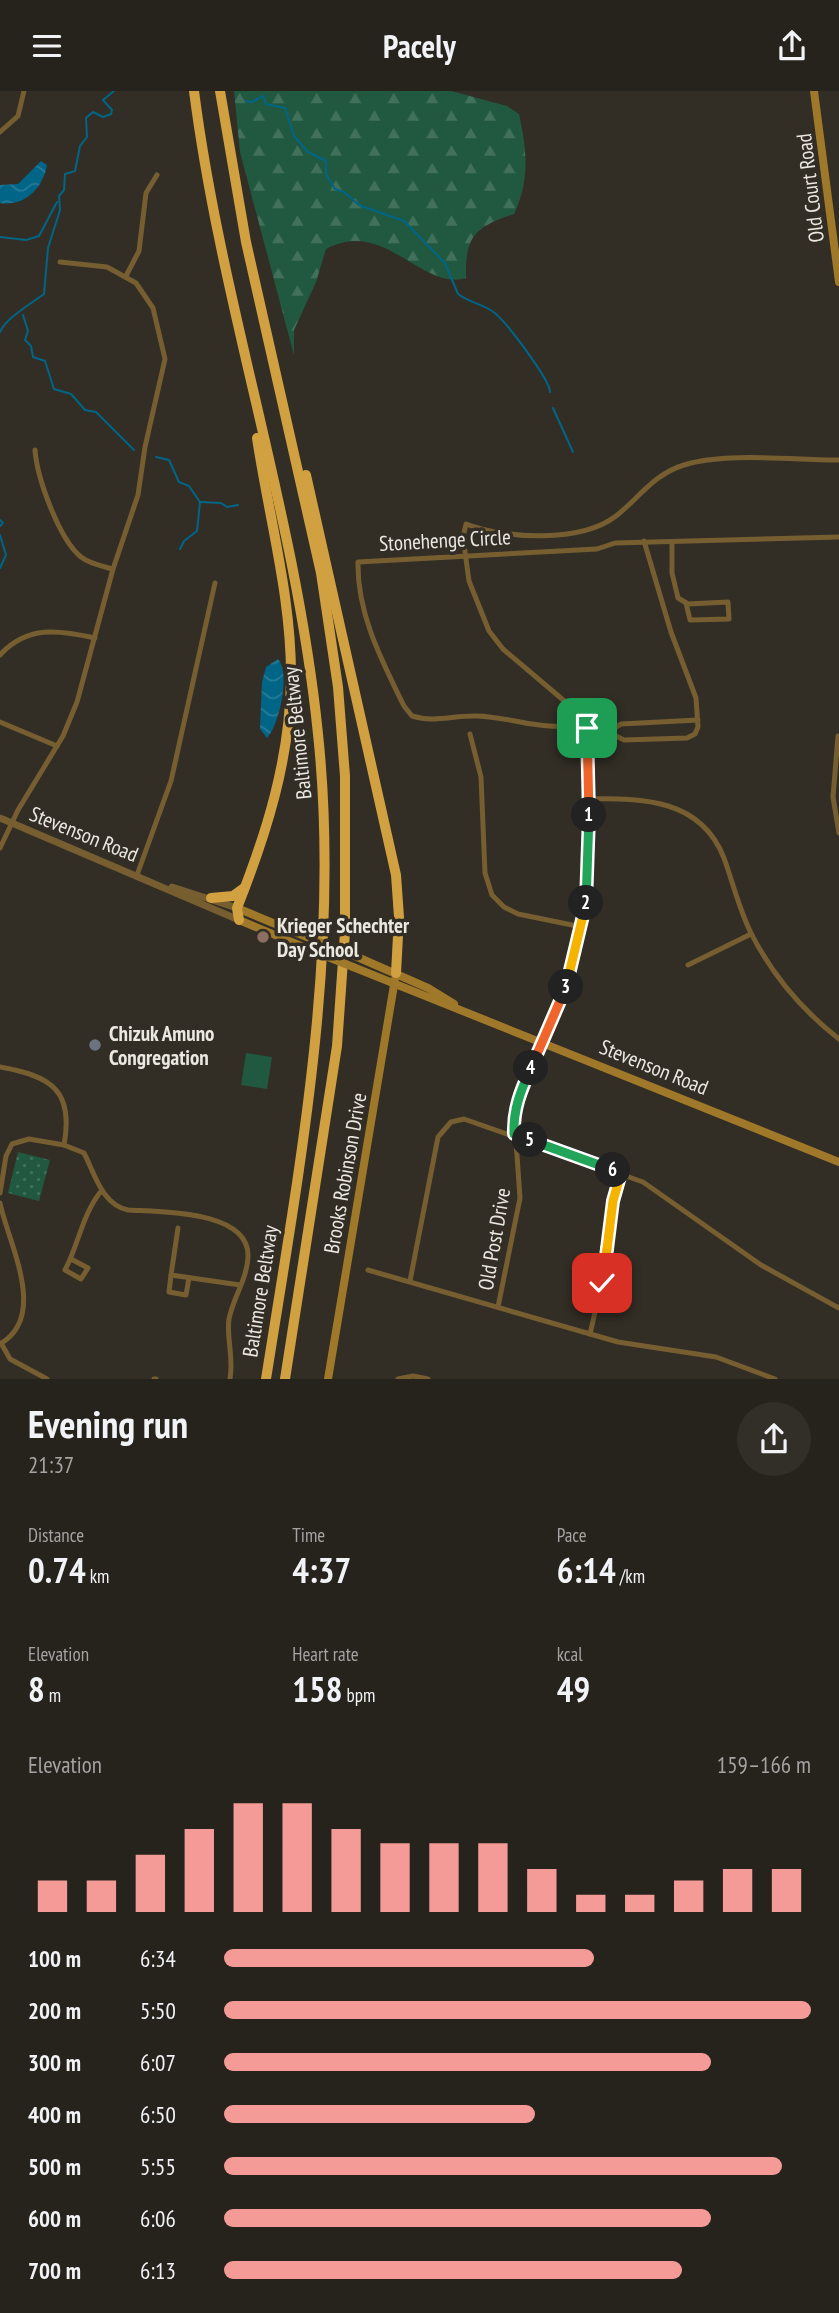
<!DOCTYPE html>
<html lang="en">
<head>
<meta charset="utf-8">
<style>
  body { margin:0; font-family:"PT Sans Narrow",sans-serif; background:#322f29; color:#f1f3f6; height:100vh; display:flex; flex-direction:column; font-size:26px; white-space:nowrap }
  * { box-sizing:border-box; margin:0 }
  p { font-size:23px; color:#a4a4a3 }
  .icon { flex:none; width:38px; height:38px; fill:none; stroke:currentColor; stroke-width:2; stroke-linecap:round; stroke-linejoin:round }
  .map { position:relative; height:1288px; overflow:hidden }
  .drawer { display:flex; flex-direction:column; background:#26221c; flex:1 }
  .drawer>* { flex:none }
  .pin { position:absolute; display:grid; place-items:center; width:60px; height:60px; color:#fff; margin:-30px; border-radius:14px; box-shadow:0 4px 10px #0006 }
  .km { position:absolute; width:35px; height:35px; margin:-18px; border-radius:50%; background:#222; color:#fff; font-size:19px; line-height:35px; text-align:center }
  .round { display:grid; place-items:center; flex:none; width:74px; height:74px; border-radius:37px; background:#322f29 }
  .overview { display:flex; align-items:center; justify-content:space-between; height:119px; padding:0 28px }
  h1 { font-size:38px; font-weight:600; line-height:52px }
  .stats { display:grid; grid-template-columns:repeat(3,1fr); gap:10px; height:119px; padding:7px 28px }
  .stats div { display:grid; align-content:center }
  .stats b { font-size:35px; font-weight:600 }
  .stats small { font-size:19px; font-weight:400 }
  .stats p { font-size:19px }
  .chart { height:196px; padding:14px 28px }
  .chart p { display:flex; justify-content:space-between }
  .chart svg { width:100%; height:126px; margin-top:7px; stroke:#f59b97; stroke-width:6 }
  ul { padding:0 28px; list-style:none; font-size:23px }
  li { display:grid; grid-template-columns:112px 84px 1fr; align-items:center; height:52px }
  li i { height:18px; border-radius:9px; background:#f59b97 }
  header { display:flex; justify-content:space-between; align-items:center; height:91px; padding:0 28px; background:#26221c; font-size:32px; font-weight:600 }
  .map>svg:first-child { display:block }
  .forest { fill:url(#forest-firs) }
  .park { fill:url(#park-dots) }
  .garden { fill:#20593f }
  .water { fill:url(#water-waves) }
  .lines { fill:none; stroke-linecap:round; stroke-linejoin:round }
  .stream { stroke:#006587; stroke-width:2 }
  .minor { stroke:#765e31; stroke-width:5 }
  .tertiary { stroke:#765e31; stroke-width:7 }
  .secondary { stroke:#9f7829; stroke-width:8 }
  .motorway { stroke:#d0a041; stroke-width:10 }
  .secondary-bridge { stroke:#9f7829; stroke-width:8 }
  .split-1-casing { stroke:#fff; stroke-width:14 }
  .split-2-casing { stroke:#fff; stroke-width:14 }
  .split-3-casing { stroke:#fff; stroke-width:14 }
  .split-4-casing { stroke:#fff; stroke-width:14 }
  .split-5-casing { stroke:#fff; stroke-width:14 }
  .split-6-casing { stroke:#fff; stroke-width:14 }
  .split-7-casing { stroke:#fff; stroke-width:14 }
  .split-8-casing { stroke:#fff; stroke-width:14 }
  .split-1 { stroke:#f0652b; stroke-width:9 }
  .split-2 { stroke:#22a559; stroke-width:9 }
  .split-3 { stroke:#f5b400; stroke-width:9 }
  .split-4 { stroke:#f0652b; stroke-width:9 }
  .split-5 { stroke:#22a559; stroke-width:9 }
  .split-6 { stroke:#22a559; stroke-width:9 }
  .split-7 { stroke:#f5b400; stroke-width:9 }
  .split-8 { stroke:#f5b400; stroke-width:9 }
  .education-dot { fill:#8d6e63; stroke:#322e25; stroke-width:2.5 }
  .worship-dot { fill:#6b7280; stroke:#322e25; stroke-width:2.5 }
  .labels { text-anchor:middle; dominant-baseline:central; stroke-width:7; stroke-linejoin:round; paint-order:stroke }
  .street-label { font-size:21px; fill:#ebe8e2; stroke:#322e25 }
  .poi-label { font-size:21px; font-weight:bold; fill:#ebe8e2; stroke:#322e25; text-anchor:start }
</style>
</head>
<body>
<header><svg class="icon" aria-label="menu" viewBox="0 0 24 24"><path d="M4 6h16M4 12h16M4 18h16"/></svg>Pacely<svg class="icon" aria-label="share" viewBox="0 0 24 24"><path d="M12 15V3M7 8l5-5 5 5M5 13v7h14v-7"/></svg></header>
<div class="map">
<svg width="839" height="1288" viewBox="0 0 839 1288">
  <defs>
    <pattern id="forest-firs" width="22" height="20" patternUnits="userSpaceOnUse" patternTransform="scale(1.75)"><rect width="22" height="20" fill="#20593f"/><path d="M5 1l3.5 6h-7zM16 11l3.5 6h-7z" fill="#41715a"/></pattern>
    <pattern id="park-dots" width="8" height="8" patternUnits="userSpaceOnUse" patternTransform="scale(1.75)"><rect width="8" height="8" fill="#20593f"/><path d="M2 2h.1M6 6h.1" fill="none" stroke="#41715a" stroke-width="1.8" stroke-linecap="round"/></pattern>
    <pattern id="water-waves" width="16" height="10" patternUnits="userSpaceOnUse" patternTransform="scale(1.75)"><rect width="16" height="10" fill="#006587"/><path d="M0 5q4-4 8 0t8 0" fill="none" stroke="#257b98"/></pattern>
  </defs>
  <rect width="100%" height="100%" fill="#322e25"/>
  <path class="forest" d="M234 0H451L507 15 519 23C527 59 530 89 514 123 475 136 465 145 466 187 421 200 384 126 326 158L316 191 294 239V264L240 61Z"/>
  <polygon class="park" points="18,1061 50,1069 39,1110 8,1102"/>
  <polygon class="garden" points="246,962 272,966 267,998 241,994"/>
  <g class="water">
    <path d="M41 70 47 74C43 97 25 116 0 112V94L18 93Z"/>
    <path d="M278 568C291 582 279 634 267 647L260 638 262 591 266 576Z"/>
  </g>
  <g class="lines">
    <g class="stream">
      <path d="M246 10 252 11 263 5 266 13 285 17 294 45 308 61 326 70V83L335 98 344 101 359 114 404 130 445 172 458 203C468 211 482 213 492 220 504 227 550 289 550 301"/>
      <polyline points="0,146 26,149 39,145 57,111"/>
      <polyline points="23,224 28,240 25,249 31,255 33,266 45,270 54,298 71,303 85,319 96,321 134,359"/>
      <path d="M0 241C6 227 32 212 44 203L48 157 60 119 59 105 64 99 65 83 75 80 80 55 87 46 86 27 93 21 103 26 111 23 112 19 103 9 114 0"/>
      <polyline points="553,317 573,361"/>
      <polyline points="156,366 169,369 179,391 189,395 200,411 197,440 184,450 180,458"/>
      <polyline points="201,411 221,412 227,416 238,414"/>
      <polyline points="0,429 3,432 0,435"/>
      <polyline points="0,444 6,464 0,477"/>
    </g>
    <g class="minor">
      <polyline points="0,41 18,25 24,0"/>
      <polyline points="126,185 139,160 146,102 157,84"/>
      <path d="M35 359C37 387 59 448 81 466 90 473 102 475 113 478"/>
      <polyline points="672,452 672,482 678,507 688,513 728,511 729,528 690,529 686,512"/>
      <path d="M0 564C27 534 59 539 95 547"/>
      <polyline points="0,631 57,655"/>
      <path d="M585 631C546 643 515 626 477 625 454 624 434 632 412 625L404 615C382 570 357 523 358 471L597 458 615 452 839 446"/>
      <polyline points="588,641 608,641 624,649 687,647 695,643 698,636 696,607 671,541 644,450"/>
      <polyline points="608,641 621,633 698,629"/>
      <polyline points="470,643 481,686 485,782 492,804 504,816 518,823 582,836"/>
      <polyline points="838,645 833,706 839,742"/>
      <path d="M589 708C643 707 701 708 724 767 733 792 739 818 751 842 772 884 802 919 839 948"/>
      <polyline points="0,757 18,719 63,645 77,611 113,478 138,404 145,356 165,268 153,217 136,192 107,176 60,171"/>
      <polyline points="137,784 171,690 215,492"/>
      <polyline points="688,874 751,843"/>
      <path d="M0 976C52 985 74 1000 64 1054L84 1062C95 1083 102 1114 128 1119 160 1121 250 1119 248 1166 247 1188 233 1207 229 1228 226 1247 234 1264 230 1288"/>
      <polyline points="0,1102 6,1065 12,1053 29,1048 64,1054"/>
      <path d="M0 1112C8 1152 49 1225 0 1253"/>
      <polyline points="178,1137 171,1184 240,1194"/>
      <path d="M71 1168 88 1177 81 1188 65 1179C79 1153 82 1123 102 1099"/>
      <polyline points="368,1179 618,1251 716,1266 775,1288"/>
      <polyline points="171,1184 169,1201 186,1204 189,1187"/>
      <polyline points="410,1190 438,1046 451,1031 464,1028 643,1091 761,1174 839,1217"/>
      <path d="M498 1216 520 1107 514 1022 522 997 561 911 575 868 586 815 589 773 588 641 575 619 503 558 489 540 469 490 463 446 466 433C505 448 581 452 616 425 639 407 654 383 684 374 725 361 795 369 839 369"/>
      <polyline points="590,1243 602,1191 613,1110 621,1082"/>
      <polyline points="1,1252 10,1268 47,1288"/>
      <polyline points="154,1288 156,1288"/>
      <polyline points="398,1288 413,1285 428,1288"/>
    </g>
    <g class="tertiary">
      <polyline points="0,727 239,829"/>
      <polyline points="172,796 237,817"/>
    </g>
    <g class="secondary">
      <polyline points="814,0 839,191"/>
      <polyline points="237,817 314,849"/>
      <polyline points="239,829 313,860"/>
      <polyline points="355,865 428,897 454,913"/>
      <polyline points="353,876 839,1071"/>
      <polyline points="328,1288 395,888"/>
    </g>
    <g class="motorway">
      <path d="M194 0C222 217 296 425 318 643 341 860 300 1073 266 1288"/>
      <polyline points="220,0 246,151 321,482 338,596 345,685 345,841 337,955 285,1288"/>
      <polyline points="306,384 396,784 399,826 396,882"/>
      <polyline points="211,807 233,805 244,797"/>
      <path d="M239 829 237 817C266 744 290 669 291 589 292 508 269 427 257 347"/>
    </g>
    <g class="secondary-bridge">
      <polyline points="314,849 355,865"/>
      <polyline points="313,860 353,876"/>
    </g>
  </g>
  <g class="lines">
    <defs>
      <polyline id="split-1" points="587,637 589,724"/>
      <polyline id="split-2" points="586,812 589,724"/>
      <polyline id="split-3" points="566,896 586,812"/>
      <polyline id="split-4" points="531,977 566,896"/>
      <path id="split-5" d="M530 1049 514 1043C513 1018 521 999 531 977"/>
      <polyline id="split-6" points="530,1049 613,1079"/>
      <polyline id="split-7" points="607,1158 613,1110 621,1082 613,1079"/>
      <polyline id="split-8" points="602,1192 607,1158"/>
    </defs>
    <use href="#split-1" class="split-1-casing"/>
    <use href="#split-2" class="split-2-casing"/>
    <use href="#split-3" class="split-3-casing"/>
    <use href="#split-4" class="split-4-casing"/>
    <use href="#split-5" class="split-5-casing"/>
    <use href="#split-6" class="split-6-casing"/>
    <use href="#split-7" class="split-7-casing"/>
    <use href="#split-8" class="split-8-casing"/>
    <use href="#split-1" class="split-1"/>
    <use href="#split-2" class="split-2"/>
    <use href="#split-3" class="split-3"/>
    <use href="#split-4" class="split-4"/>
    <use href="#split-5" class="split-5"/>
    <use href="#split-6" class="split-6"/>
    <use href="#split-7" class="split-7"/>
    <use href="#split-8" class="split-8"/>
  </g>
  <circle class="education-dot" cx="263" cy="846" r="7"/>
  <circle class="worship-dot" cx="95" cy="954" r="7"/>
  <g class="labels">
    <g class="street-label">
      <text transform="translate(810 97) rotate(-97)">Old Court Road</text>
      <text transform="translate(445 449) rotate(-3)">Stonehenge Circle</text>
      <text transform="translate(297 642) rotate(-96)">Baltimore Beltway</text>
      <text transform="translate(84 743) rotate(22)">Stevenson Road</text>
      <text transform="translate(654 976) rotate(22)">Stevenson Road</text>
      <text transform="translate(345 1082) rotate(-80)">Brooks Robinson Drive</text>
      <text transform="translate(494 1148) rotate(-80)">Old Post Drive</text>
      <text transform="translate(260 1200) rotate(-81)">Baltimore Beltway</text>
    </g>
    <g class="poi-label">
      <text x="277" y="834">Krieger Schechter<tspan x="277" dy="24">Day School</tspan></text>
      <text x="109" y="942">Chizuk Amuno<tspan x="109" dy="24">Congregation</tspan></text>
    </g>
  </g>
</svg>
<div class="pin" style="left:587px;top:637px;background:#1e9e55"><svg class="icon" aria-label="arrive" viewBox="0 0 24 24"><path d="M6 21V4h12l-3 4 3 4H6"/></svg></div>
<div class="pin" style="left:602px;top:1192px;background:#d93025"><svg class="icon" aria-label="check" viewBox="0 0 24 24"><path d="M5 12l5 5 9-10"/></svg></div>
<b class="km" style="left:589px;top:724px">1</b>
<b class="km" style="left:586px;top:812px">2</b>
<b class="km" style="left:566px;top:896px">3</b>
<b class="km" style="left:531px;top:977px">4</b>
<b class="km" style="left:530px;top:1049px">5</b>
<b class="km" style="left:613px;top:1079px">6</b>
</div>
<section class="drawer">
<div class="overview"><div><h1>Evening run</h1><p>21:37</p></div><a class="round"><svg class="icon" aria-label="share" viewBox="0 0 24 24"><path d="M12 15V3M7 8l5-5 5 5M5 13v7h14v-7"/></svg></a></div>
<div class="stats">
<div><p>Distance</p><b>0.74<small> km</small></b></div>
<div><p>Time</p><b>4:37</b></div>
<div><p>Pace</p><b>6:14<small> /km</small></b></div>
</div>
<div class="stats">
<div><p>Elevation</p><b>8<small> m</small></b></div>
<div><p>Heart rate</p><b>158<small> bpm</small></b></div>
<div><p>kcal</p><b>49</b></div>
</div>
<div class="chart"><p><span>Elevation</span>159–166 m</p>
<svg viewBox="0 0 160 44" preserveAspectRatio="none"><path d="M5 44V33M15 44V33M25 44V24M35 44V15M45 44V6M55 44V6M65 44V15M75 44V20M85 44V20M95 44V20M105 44V29M115 44V38M125 44V38M135 44V33M145 44V29M155 44V29"/></svg>
</div>
<ul>
<li><b>100 m</b>6:34<i style="width:63%"></i></li>
<li><b>200 m</b>5:50<i style="width:100%"></i></li>
<li><b>300 m</b>6:07<i style="width:83%"></i></li>
<li><b>400 m</b>6:50<i style="width:53%"></i></li>
<li><b>500 m</b>5:55<i style="width:95%"></i></li>
<li><b>600 m</b>6:06<i style="width:83%"></i></li>
<li><b>700 m</b>6:13<i style="width:78%"></i></li>
</ul>
</section>
</body>
</html>
